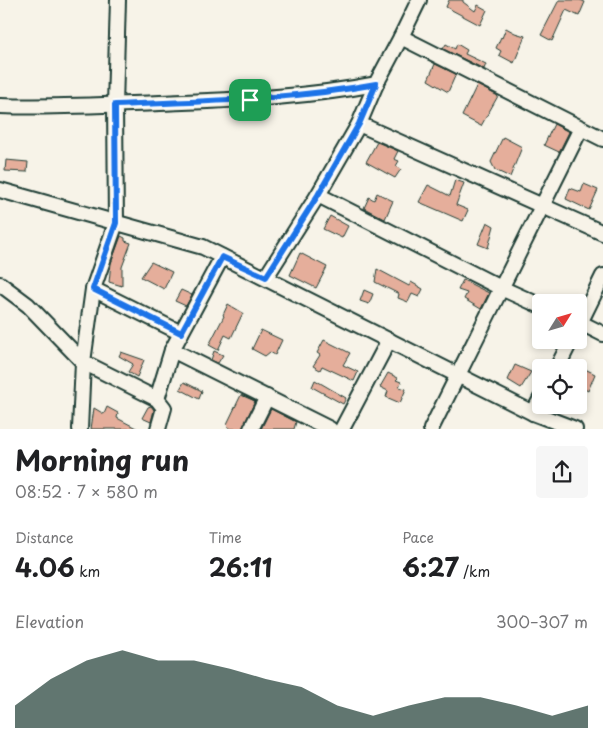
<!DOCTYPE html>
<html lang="en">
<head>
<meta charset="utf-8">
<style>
  body { margin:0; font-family:"Playpen Sans",sans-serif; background:#f6f6f6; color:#202124; height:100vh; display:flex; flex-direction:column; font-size:19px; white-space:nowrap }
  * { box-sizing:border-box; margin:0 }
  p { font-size:16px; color:#757577 }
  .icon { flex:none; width:28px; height:28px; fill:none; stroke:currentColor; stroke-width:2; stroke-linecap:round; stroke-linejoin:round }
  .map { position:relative; height:429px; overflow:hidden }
  .details { display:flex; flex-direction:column; background:#fff; flex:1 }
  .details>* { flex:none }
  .needle { width:32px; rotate:53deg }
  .controls { position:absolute; left:532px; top:294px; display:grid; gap:10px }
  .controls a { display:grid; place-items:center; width:55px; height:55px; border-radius:5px; background:#fff; box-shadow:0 2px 8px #0003; font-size:25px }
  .pin { position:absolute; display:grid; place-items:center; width:42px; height:42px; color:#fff; margin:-21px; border-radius:10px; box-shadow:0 2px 8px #0006 }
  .round { display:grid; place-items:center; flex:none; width:52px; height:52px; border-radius:5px; background:#f6f6f6 }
  .headline { display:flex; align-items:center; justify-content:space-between; height:85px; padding:0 15px }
  h1 { font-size:28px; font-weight:700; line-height:38px }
  .metrics { display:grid; grid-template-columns:repeat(3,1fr); gap:8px; height:85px; padding:5px 15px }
  .metrics div { display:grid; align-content:center }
  .metrics b { font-size:25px; font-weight:700 }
  .metrics small { font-size:14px; font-weight:400 }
  .metrics p { font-size:14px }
  .chart { height:140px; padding:10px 15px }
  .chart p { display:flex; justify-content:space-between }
  .chart svg { width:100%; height:90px; margin-top:5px; fill:#1f3d34; opacity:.7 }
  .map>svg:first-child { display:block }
  .building { fill:#e5ae9b; stroke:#1f3d34 }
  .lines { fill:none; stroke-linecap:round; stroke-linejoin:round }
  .minor-casing { stroke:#1f3d34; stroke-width:18 }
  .minor { stroke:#f7f3e8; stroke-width:14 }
  .route-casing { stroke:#fff; stroke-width:10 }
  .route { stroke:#1a73e8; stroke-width:6 }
</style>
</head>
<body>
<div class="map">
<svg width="603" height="429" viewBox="0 0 603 429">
  <rect width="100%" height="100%" fill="#f7f3e8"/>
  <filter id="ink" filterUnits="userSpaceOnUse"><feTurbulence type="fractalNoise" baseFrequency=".02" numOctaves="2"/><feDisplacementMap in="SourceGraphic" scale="10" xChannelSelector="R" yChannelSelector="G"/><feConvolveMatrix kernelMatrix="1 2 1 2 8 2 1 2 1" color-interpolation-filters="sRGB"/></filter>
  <g filter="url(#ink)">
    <g class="building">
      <polygon points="449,0 463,0 463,2 475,11 478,5 487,10 480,25 446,7"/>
      <polygon points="559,0 580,0 585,2 579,16 566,10 552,41 541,35"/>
      <polygon points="506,28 515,33 525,36 514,63 499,55 501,51 496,48 501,37 502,38"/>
      <polygon points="446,44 455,49 457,44 467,50 465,54 486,64 484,69 443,49"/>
      <polygon points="435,64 456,74 448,92 428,80"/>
      <polygon points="477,85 498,96 481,126 462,116"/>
      <polygon points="554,124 569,132 559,152 544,145"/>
      <polygon points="503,137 522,147 510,177 495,170 491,162"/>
      <polygon points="377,142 398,151 394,159 399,161 396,166 401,169 395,178 366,162"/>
      <polygon points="6,160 28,162 27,172 5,171"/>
      <polygon points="455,180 464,183 456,205 468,210 463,221 419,202 428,185 450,196"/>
      <polygon points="584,184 598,190 589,210 566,199 570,188 581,192"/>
      <polygon points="377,193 393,201 385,219 364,208 369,197 374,200"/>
      <polygon points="330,216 348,226 342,238 323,229"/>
      <polygon points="487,222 494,226 488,248 478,244"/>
      <polygon points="121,236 125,238 125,241 131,243 122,267 122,286 109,282 111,263"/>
      <polygon points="300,253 327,267 316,288 290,275"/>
      <polygon points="151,262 172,272 164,289 141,277"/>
      <polygon points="377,269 409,286 411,282 423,289 419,297 412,294 408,302 398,298 399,294 375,282"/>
      <polygon points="463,280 489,293 481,309 464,299 467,293 458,290"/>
      <polygon points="181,290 192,295 186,306 175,301"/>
      <polygon points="364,290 373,294 369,304 360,301"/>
      <polygon points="228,304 243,313 231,338 225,335 218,350 209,345 224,316 223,315"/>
      <polygon points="261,330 282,340 275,355 270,352 265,356 252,349"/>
      <polygon points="324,340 350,353 343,365 358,372 354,381 322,366 320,370 313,366 320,355 317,353"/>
      <polygon points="214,351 223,355 218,363 211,360"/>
      <polygon points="121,352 144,360 137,377 128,372 133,364 119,356"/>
      <polygon points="515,365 531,372 521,388 508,380"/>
      <polygon points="579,366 595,374 588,391 579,386"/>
      <polygon points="388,373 398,378 396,380 401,382 399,387 406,389 400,403 386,397 388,391 380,387"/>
      <polygon points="315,380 346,398 343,404 312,387"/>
      <polygon points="184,382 202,391 199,399 180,389"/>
      <polygon points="241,395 255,401 242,429 232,429 228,427 227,424"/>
      <polygon points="151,406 154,410 151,422 142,418 148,407"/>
      <polygon points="107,407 118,413 117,418 138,429 91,429 94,408 104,414"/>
      <polygon points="271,409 296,422 294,429 261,429"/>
    </g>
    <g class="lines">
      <defs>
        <g id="minor">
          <polyline points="401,37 419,0"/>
          <path d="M0 106C54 108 106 105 160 103 232 100 304 98 376 84L401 37 581 128"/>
          <polyline points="359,124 603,233"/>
          <polyline points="0,190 203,247 533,413 575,429"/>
          <polyline points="318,195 359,124 376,84"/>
          <polyline points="266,277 318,195 501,288 541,306"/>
          <polyline points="0,284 28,305 83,362 157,399 164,408 158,429"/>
          <polyline points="93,289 181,333"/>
          <polyline points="579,322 603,334"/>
          <polyline points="579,325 603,276"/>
          <polyline points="172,350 330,429"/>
          <polyline points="557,368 571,340"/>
          <polyline points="157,399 172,350 222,257"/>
          <polyline points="533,413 541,398"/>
          <polyline points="80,429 83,362 93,289 116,223 115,105 118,0"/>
          <polyline points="251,429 267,397"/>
          <polyline points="342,429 389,340"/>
          <polyline points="431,429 581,128 603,139"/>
        </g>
      </defs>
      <use href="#minor" class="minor-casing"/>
      <use href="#minor" class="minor"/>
    </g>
  </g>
  <g class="lines" filter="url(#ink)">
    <defs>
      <path id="route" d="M376 84 359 124 318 195 266 277 222 257 181 333 93 289 116 223 115 105C202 101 290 100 376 84Z"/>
    </defs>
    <use href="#route" class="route-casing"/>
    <use href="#route" class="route"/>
  </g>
</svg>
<div class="controls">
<a><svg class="needle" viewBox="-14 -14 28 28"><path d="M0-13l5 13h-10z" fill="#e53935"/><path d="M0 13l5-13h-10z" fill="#757577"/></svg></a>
<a><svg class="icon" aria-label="locate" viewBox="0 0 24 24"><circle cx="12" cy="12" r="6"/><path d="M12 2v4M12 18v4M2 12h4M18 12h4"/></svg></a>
</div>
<div class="pin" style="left:250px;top:100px;background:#1e9e55"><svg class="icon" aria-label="arrive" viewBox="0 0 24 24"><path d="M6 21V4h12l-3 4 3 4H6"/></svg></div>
</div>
<section class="details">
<div class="headline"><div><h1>Morning run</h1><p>08:52 · 7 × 580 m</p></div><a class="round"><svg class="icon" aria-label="share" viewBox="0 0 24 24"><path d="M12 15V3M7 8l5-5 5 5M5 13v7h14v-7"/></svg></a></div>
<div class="metrics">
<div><p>Distance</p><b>4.06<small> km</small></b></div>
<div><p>Time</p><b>26:11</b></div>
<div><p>Pace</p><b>6:27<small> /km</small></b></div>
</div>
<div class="chart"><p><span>Elevation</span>300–307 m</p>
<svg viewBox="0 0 160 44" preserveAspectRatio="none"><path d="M0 44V33L10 20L20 11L30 6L40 11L50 11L60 15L70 20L80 24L90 33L100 38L110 33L120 29L130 29L140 33L150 38L160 33V44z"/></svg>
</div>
</section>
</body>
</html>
